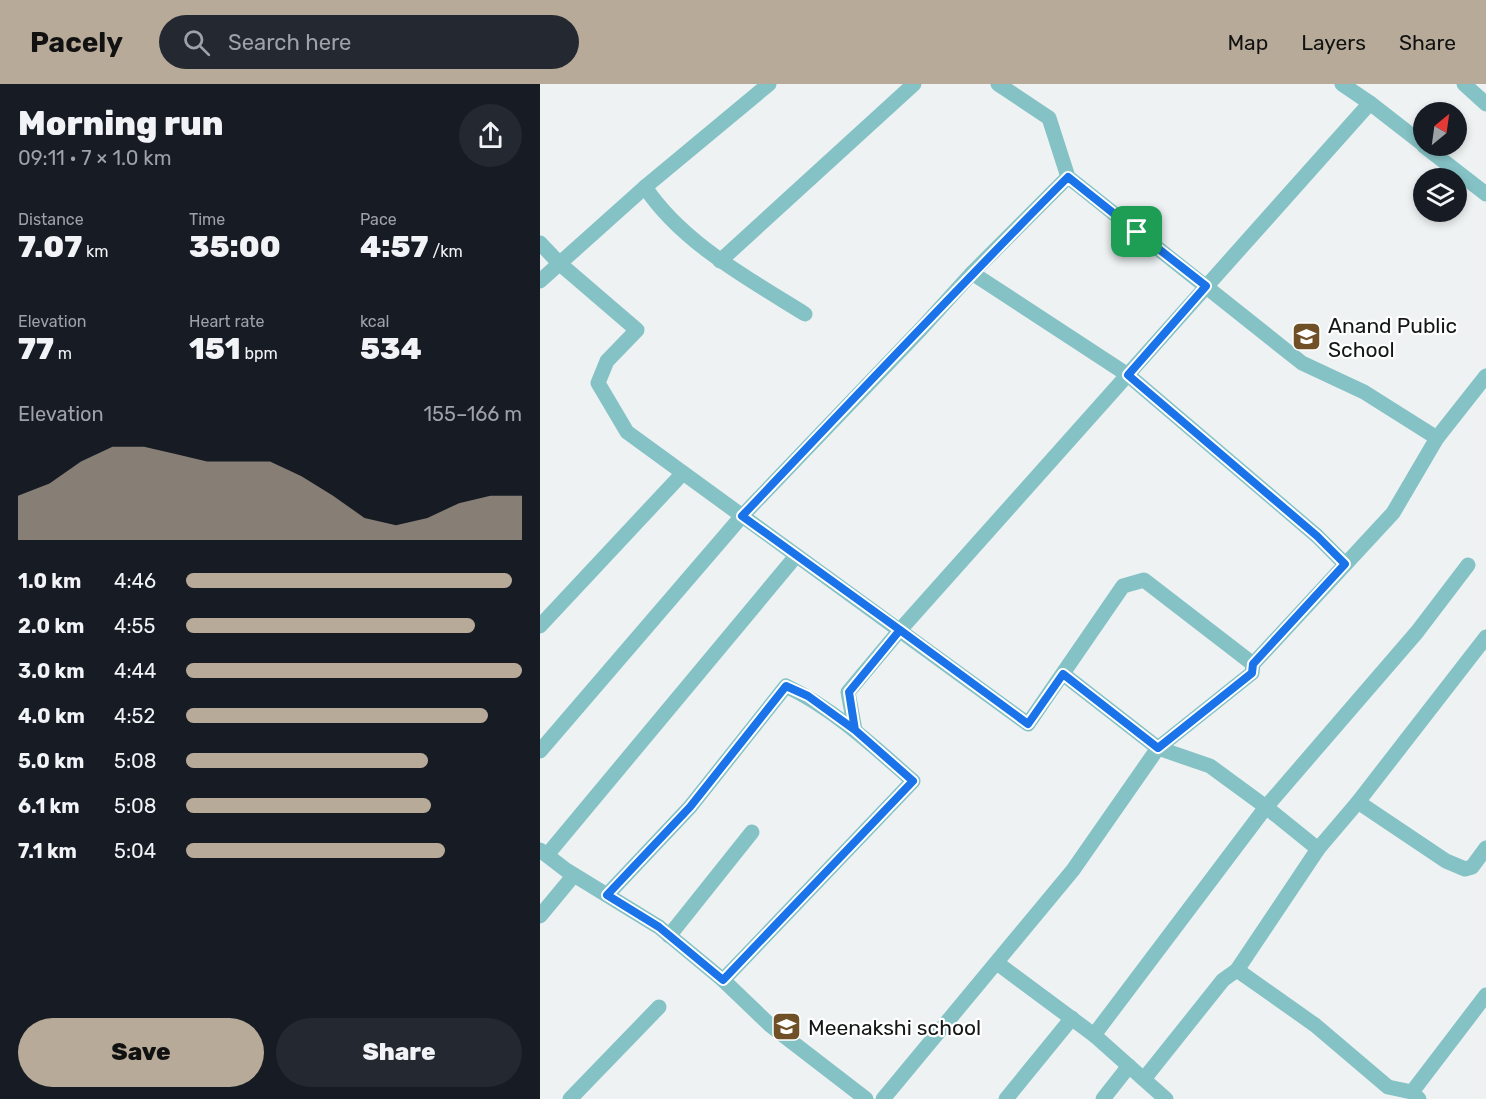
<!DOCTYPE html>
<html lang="en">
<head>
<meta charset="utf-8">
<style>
  body { margin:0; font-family:Rubik,sans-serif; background:#242831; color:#f1f3f6; height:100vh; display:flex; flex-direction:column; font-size:22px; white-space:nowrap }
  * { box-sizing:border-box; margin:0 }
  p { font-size:20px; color:#9ea1a6 }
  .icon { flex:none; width:33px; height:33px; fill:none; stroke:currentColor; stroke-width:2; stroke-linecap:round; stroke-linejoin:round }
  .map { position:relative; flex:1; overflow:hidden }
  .side { display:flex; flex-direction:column; background:#171b24; width:540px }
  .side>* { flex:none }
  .needle { width:39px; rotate:29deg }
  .buttons { position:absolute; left:873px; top:18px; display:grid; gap:12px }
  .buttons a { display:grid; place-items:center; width:54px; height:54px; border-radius:50%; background:#171b24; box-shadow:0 3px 9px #0003; font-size:30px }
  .pin { position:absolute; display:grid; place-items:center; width:51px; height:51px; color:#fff; margin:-26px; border-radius:12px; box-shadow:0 3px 9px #0006 }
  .round { display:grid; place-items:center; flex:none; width:63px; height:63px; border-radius:32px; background:#242831 }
  .overview { display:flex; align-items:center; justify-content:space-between; height:102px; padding:0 18px }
  h1 { font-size:33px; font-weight:800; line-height:45px }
  .metrics { display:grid; grid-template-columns:repeat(3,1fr); gap:9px; height:102px; padding:6px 18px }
  .metrics div { display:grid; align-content:center }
  .metrics b { font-size:30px; font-weight:800 }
  .metrics small { font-size:16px; font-weight:400 }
  .metrics p { font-size:16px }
  .chart { height:168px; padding:12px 18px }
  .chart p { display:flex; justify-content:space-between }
  .chart svg { width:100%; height:108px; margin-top:6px; fill:#b7aa98; opacity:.7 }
  .action { display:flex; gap:12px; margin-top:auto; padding:12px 18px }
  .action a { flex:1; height:69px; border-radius:36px; background:#b7aa98; color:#111; font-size:24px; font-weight:800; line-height:69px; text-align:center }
  .action a+a { background:#242831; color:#f1f3f6 }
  ul { padding:0 18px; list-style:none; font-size:20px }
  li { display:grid; grid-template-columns:96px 72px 1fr; align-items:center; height:45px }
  li i { height:15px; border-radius:8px; background:#b7aa98 }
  header { display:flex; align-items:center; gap:36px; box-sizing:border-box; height:84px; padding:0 30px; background:#b7aa98; color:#111 }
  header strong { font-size:28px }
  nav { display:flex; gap:33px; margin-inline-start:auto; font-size:21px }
  .search { width:420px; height:54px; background:#242831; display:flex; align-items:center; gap:15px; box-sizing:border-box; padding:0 21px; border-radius:33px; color:#9ea1a6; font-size:22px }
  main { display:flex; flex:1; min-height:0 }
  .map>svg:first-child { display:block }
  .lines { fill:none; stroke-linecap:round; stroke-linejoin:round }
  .minor { stroke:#85c2c5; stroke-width:15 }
  .route-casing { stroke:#fff; stroke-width:12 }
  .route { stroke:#1a73e8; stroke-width:8 }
  .labels { text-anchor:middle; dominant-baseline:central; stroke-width:4.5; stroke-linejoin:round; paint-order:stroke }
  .poi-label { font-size:21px; fill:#151717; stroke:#fff; text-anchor:start }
</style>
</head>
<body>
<header>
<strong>Pacely</strong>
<div class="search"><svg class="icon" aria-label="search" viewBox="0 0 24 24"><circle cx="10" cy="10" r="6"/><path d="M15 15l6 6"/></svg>Search here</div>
<nav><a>Map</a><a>Layers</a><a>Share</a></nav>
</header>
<main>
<section class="side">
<div class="overview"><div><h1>Morning run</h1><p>09:11 · 7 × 1.0 km</p></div><a class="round"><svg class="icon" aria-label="share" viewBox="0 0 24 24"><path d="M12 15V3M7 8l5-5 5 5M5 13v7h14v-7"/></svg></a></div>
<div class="metrics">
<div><p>Distance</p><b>7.07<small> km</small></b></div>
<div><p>Time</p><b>35:00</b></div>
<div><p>Pace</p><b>4:57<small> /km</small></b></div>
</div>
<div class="metrics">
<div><p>Elevation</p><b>77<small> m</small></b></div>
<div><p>Heart rate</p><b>151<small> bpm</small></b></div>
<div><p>kcal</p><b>534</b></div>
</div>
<div class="chart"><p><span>Elevation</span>155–166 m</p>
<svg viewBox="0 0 160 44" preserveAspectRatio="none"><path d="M0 44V26L10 21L20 12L30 6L40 6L50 9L60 12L70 12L80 12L90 18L100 26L110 35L120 38L130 35L140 29L150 26L160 26V44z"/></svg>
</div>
<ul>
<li><b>1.0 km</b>4:46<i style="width:97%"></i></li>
<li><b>2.0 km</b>4:55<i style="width:86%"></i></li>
<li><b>3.0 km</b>4:44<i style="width:100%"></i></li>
<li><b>4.0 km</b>4:52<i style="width:90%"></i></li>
<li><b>5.0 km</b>5:08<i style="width:72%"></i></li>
<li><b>6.1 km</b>5:08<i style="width:73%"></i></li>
<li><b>7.1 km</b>5:04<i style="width:77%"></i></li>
</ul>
<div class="action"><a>Save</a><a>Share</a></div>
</section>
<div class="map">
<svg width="946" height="1015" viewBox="0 0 946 1015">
  <rect width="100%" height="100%" fill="#eef2f3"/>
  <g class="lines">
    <g class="minor">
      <polyline points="458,0 509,34 528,93 762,279 824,308 897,354"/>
      <polyline points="802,0 830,19 884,61"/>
      <polyline points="924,0 946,20"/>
      <polyline points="884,62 946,110"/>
      <path d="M105 103C142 159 209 195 265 230"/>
      <polyline points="0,159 19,179 97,246 67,277 58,299 87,348 488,640 583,502 604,496 713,580"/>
      <polyline points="180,177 374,0"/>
      <polyline points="432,189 588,291 777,452 805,480"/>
      <polyline points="0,197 105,103 229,0"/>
      <polyline points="0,542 143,389"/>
      <polyline points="315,646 308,608 360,546 830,19"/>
      <polyline points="0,667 202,432 382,244 432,189 528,93"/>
      <polyline points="818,718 906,777 925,785 932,783 946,764"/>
      <polyline points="778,765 726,723 670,682 618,664 712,589 713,580 853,429 897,354 946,292"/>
      <polyline points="0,766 26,786 119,843 183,896"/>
      <polyline points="7,771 256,472"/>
      <path d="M67 811 150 723 246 602C294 625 333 662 373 697L183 896 230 941 326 1015"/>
      <polyline points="0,832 34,791"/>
      <polyline points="129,852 212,748"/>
      <polyline points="457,879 554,951 626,1015"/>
      <polyline points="697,886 775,941 848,1003 872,1008 879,1015"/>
      <polyline points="554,951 726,723 877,548 928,481"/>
      <polyline points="604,995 683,896 697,886 778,765 818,718 946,553"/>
      <polyline points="872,1008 946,911"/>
      <polyline points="30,1015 119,923"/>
      <polyline points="343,1015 533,786 618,664 523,590"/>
      <polyline points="466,1015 532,934"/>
      <polyline points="563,1015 589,982"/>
    </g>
  </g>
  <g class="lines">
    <defs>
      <path id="route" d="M597 148 528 93C417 204 310 319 202 432L360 546 309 608 315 646 268 612 246 602 150 723 67 811 119 843 183 896 373 697 315 646 309 608 360 546 488 640 523 590 618 664 712 589 713 580 805 480 777 452 588 291 666 202 597 148"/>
    </defs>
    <use href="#route" class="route-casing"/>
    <use href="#route" class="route"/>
  </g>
  <defs>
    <symbol id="school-square" viewBox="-11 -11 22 22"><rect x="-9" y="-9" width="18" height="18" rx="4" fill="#705026" stroke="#fff"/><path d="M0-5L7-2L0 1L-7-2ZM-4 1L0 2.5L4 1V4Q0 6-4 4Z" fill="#fff"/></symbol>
  </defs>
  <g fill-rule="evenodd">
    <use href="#school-square" x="750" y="236" width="33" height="33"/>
    <use href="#school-square" x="230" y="926" width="33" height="33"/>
  </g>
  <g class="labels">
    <g class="poi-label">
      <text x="788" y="241">Anand Public<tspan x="788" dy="24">School</tspan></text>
      <text x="268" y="943">Meenakshi school</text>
    </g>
  </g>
</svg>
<div class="buttons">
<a><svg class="needle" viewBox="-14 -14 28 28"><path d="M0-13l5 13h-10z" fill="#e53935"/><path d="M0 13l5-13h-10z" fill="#9ea1a6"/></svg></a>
<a><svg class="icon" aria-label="layers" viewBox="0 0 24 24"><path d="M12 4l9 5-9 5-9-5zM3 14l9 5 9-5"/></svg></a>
</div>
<div class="pin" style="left:597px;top:148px;background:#1e9e55"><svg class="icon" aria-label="arrive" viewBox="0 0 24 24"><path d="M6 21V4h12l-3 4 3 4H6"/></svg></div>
</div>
</main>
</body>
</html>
